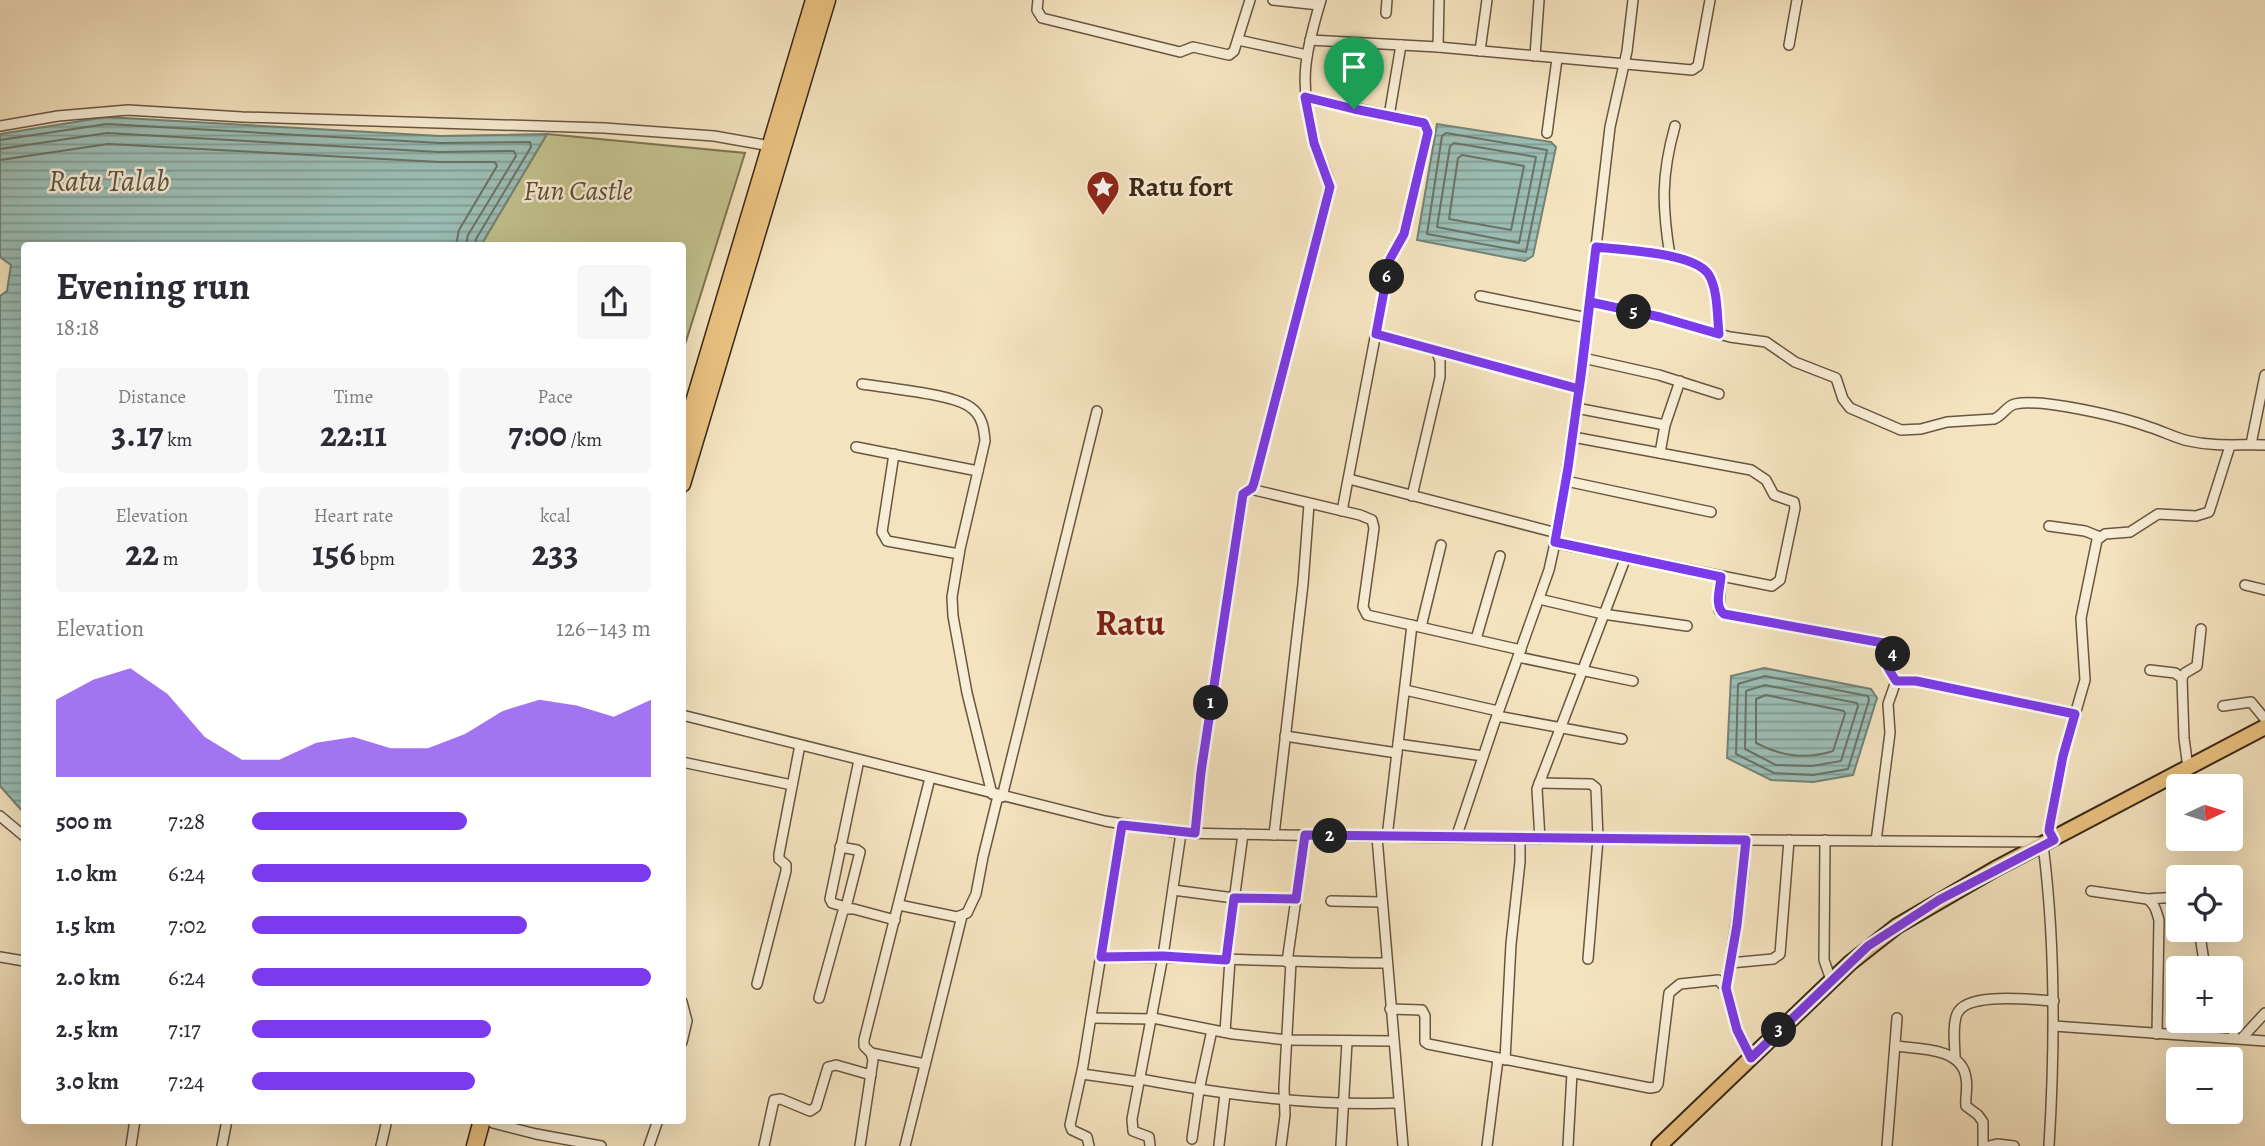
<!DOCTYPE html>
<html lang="en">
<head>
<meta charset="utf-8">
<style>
  body { margin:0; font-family:Alegreya,serif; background:#f7f7f7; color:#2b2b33; height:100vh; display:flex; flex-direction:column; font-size:26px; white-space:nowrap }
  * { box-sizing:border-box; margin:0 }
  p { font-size:23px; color:#7c7c81 }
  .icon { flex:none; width:38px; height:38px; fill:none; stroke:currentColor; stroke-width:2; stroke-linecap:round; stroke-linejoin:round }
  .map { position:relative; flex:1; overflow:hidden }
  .panel { position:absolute; left:21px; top:242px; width:665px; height:882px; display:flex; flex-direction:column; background:#fff; border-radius:7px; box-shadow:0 7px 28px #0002 }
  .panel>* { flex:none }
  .needle { width:46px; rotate:86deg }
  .fabs { position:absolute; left:2166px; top:774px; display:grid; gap:14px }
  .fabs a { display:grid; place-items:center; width:77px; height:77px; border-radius:7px; background:#fff; box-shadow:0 7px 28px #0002; font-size:35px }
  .pin { position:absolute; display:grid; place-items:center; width:60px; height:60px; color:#fff; margin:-72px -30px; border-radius:50% 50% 50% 0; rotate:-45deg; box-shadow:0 0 7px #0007 }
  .pin .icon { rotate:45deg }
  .km { position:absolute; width:35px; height:35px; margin:-18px; border-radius:50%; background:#222; color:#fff; font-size:19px; line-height:35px; text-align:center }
  .round { display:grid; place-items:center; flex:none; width:74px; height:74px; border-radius:7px; background:#f7f7f7 }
  .summary { display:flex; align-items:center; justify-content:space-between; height:119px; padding:0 35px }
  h1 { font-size:38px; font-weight:600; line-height:52px }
  .figures { display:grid; grid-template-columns:repeat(3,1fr); gap:10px; height:119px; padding:7px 35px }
  .figures div { display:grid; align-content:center; border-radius:7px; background:#f7f7f7; text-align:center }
  .figures b { font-size:35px; font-weight:600 }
  .figures small { font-size:19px; font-weight:400 }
  .figures p { font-size:19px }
  .chart { height:196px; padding:14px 35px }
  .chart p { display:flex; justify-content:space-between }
  .chart svg { width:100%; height:126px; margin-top:7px; fill:#7c3aed; opacity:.7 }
  ul { padding:0 35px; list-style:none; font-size:23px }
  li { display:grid; grid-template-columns:112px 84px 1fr; align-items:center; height:52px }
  li i { height:18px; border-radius:9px; background:#7c3aed }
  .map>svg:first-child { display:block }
  .green { fill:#c2c18d; stroke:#7e7452; stroke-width:2 }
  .water { fill:url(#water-rules); stroke:#748276; stroke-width:2 }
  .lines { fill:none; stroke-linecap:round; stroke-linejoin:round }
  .shore { stroke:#6a7266; stroke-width:2 }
  .street-casing { stroke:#685641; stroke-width:12 }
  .primary-casing { stroke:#392717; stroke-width:18 }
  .highway-casing { stroke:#392717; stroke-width:19 }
  .street { stroke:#f8edd5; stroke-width:9 }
  .primary { stroke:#eac280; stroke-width:14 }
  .highway { stroke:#eac280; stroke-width:16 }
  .route-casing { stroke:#fff; stroke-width:14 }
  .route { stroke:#7c3aed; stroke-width:9 }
  .labels { text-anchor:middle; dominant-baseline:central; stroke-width:5; stroke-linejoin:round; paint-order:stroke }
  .poi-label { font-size:28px; font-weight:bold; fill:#392717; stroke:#f8edd5; text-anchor:start }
  .park-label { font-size:28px; font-style:italic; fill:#5b4e34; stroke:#f8edd5 }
  .water-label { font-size:30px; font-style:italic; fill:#575446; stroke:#f8edd5 }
  .district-label { font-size:35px; font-weight:bold; fill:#7a1f14; stroke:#f8edd5 }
</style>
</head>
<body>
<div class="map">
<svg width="2265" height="1146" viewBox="0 0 2265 1146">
  <defs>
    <pattern id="water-rules" width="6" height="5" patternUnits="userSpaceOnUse" patternTransform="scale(1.75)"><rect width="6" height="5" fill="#9cbeb5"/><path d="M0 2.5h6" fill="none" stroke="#809a92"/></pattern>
  </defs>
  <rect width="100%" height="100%" fill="#f4e3bf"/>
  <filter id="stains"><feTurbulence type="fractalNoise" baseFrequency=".00286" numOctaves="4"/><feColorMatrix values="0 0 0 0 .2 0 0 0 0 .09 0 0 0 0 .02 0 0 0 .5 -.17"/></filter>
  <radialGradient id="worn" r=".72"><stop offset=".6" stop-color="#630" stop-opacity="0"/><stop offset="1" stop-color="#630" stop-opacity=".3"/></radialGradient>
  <polygon class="green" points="547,134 745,153 683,351 682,245 481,245"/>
  <g class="water">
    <polygon points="106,117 440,136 547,134 481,245 24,245 24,813 0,786 0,296 7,291 11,265 0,257 0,134"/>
    <polygon points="1437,124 1551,142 1556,147 1533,256 1525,261 1417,240"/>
    <polygon points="1764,668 1871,689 1877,698 1853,775 1813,782 1771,780 1727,758 1731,676"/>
  </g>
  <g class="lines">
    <g class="shore">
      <polygon points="1446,133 1547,150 1526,252 1427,234 1442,136"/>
      <polyline points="0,140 107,124 440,143 530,142 531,147 476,239 475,245"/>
      <polygon points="1454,143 1536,157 1519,243 1437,227 1450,146"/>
      <polyline points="0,149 107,133 439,152 514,151 516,156 468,235 466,245"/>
      <polygon points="1462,155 1524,166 1511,230 1449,219 1458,158"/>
      <polyline points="0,160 108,144 439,162 495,162 497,166 459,230 456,245"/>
      <polygon points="1765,676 1868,696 1869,700 1848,769 1813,775 1774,773 1736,754 1738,684"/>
      <polygon points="1765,685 1857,703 1858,706 1841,761 1812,766 1776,765 1745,749 1746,691"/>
      <path d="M1766 695 1844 711 1845 714 1833 751C1805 760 1781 756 1756 743V699Z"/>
    </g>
    <defs>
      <g id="street">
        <polyline points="1038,0 1037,10 1042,18 1180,52 1193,47 1229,55 1234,51 1250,0"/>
        <polyline points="1273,0 1319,5"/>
        <polyline points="1386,13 1387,0"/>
        <polyline points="1238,40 1307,55"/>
        <polyline points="1310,40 1438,47 1692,70 1698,66 1710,0"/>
        <polyline points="1789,45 1797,0"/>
        <polyline points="1438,47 1439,0"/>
        <polyline points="1480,51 1487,0"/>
        <polyline points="1535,56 1539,0"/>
        <polyline points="1305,97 1424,123 1428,132 1404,234 1390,259 1342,511"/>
        <polyline points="1389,116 1401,45"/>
        <polyline points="0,126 58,116 128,110 242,117 604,128 714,136 770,146"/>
        <polyline points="1547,133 1557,59"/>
        <path d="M1596 247C1621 250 1695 252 1709 275 1718 291 1717 316 1719 334"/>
        <path d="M1670 256C1662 206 1661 176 1675 126"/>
        <polyline points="1480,296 1588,318"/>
        <path d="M1590 302 1660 317 1730 337 1766 342 1795 362 1836 378 1843 399 1850 408 1901 430 1921 429 1947 422 1994 419C2003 416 2006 406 2015 404 2042 398 2122 417 2149 427 2163 431 2175 438 2189 441 2215 447 2239 444 2265 445"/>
        <polyline points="1376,334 1579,389"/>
        <polyline points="1583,358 1659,375 1719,394"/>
        <path d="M862 384C887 388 952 394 970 407 982 415 984 428 985 441L960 549 952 597 953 616 967 693 992 794"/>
        <polyline points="1576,408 1665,425"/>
        <polyline points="2251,444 2265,375"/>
        <polyline points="856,447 978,471"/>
        <polyline points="1660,453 1665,425 1680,381"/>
        <polyline points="894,454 882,532 887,541 959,554"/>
        <polyline points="1349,479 1557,533"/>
        <polyline points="1566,481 1711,512"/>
        <polyline points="1250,489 1360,515 1372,520 1374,528 1363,607 1367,615 1521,650"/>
        <polyline points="1412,496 1440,377 1440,361 1437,352"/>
        <polyline points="2049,526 2085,531 2100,537"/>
        <polyline points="1555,543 1772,586 1780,580 1795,508 1794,502 1774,495 1766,480 1751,470 1573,437"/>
        <polyline points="1721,577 1719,610 1724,614 1889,644 1892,647 1893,653 1888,668 1896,681 1888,704 1890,733 1876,841"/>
        <polyline points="2245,585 2265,590"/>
        <polyline points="1539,599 1603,614 1687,626"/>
        <polyline points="1421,627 1441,545"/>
        <polyline points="1476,639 1500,556"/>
        <polyline points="1518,657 1633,681"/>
        <polyline points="2150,670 2175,673 2182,678 2184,738 2188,768"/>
        <polyline points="2182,678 2185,673 2197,666 2201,629"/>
        <polyline points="1896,681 1916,681 2075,714"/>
        <polyline points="1405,690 1498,711"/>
        <polyline points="2223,706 2251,702 2265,719"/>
        <polyline points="682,715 1105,821 1179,833 1456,838 2042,842"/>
        <polyline points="1497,716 1622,739"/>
        <polyline points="1285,736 1397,753"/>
        <polyline points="1398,744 1483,756"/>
        <polyline points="682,762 792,785"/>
        <polyline points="1539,783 1591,784 1596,788 1598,839 1588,959"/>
        <polyline points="1002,797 1097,411"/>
        <polyline points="0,816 24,836"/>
        <path d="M1195 833 1201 772 1243 494 1252 488 1254 483 1330 187C1328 172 1318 156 1314 141 1299 83 1304 56 1321 0"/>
        <polyline points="1274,835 1303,584 1309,504"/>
        <polyline points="1377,837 1403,1146"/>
        <polyline points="1387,837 1412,625"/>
        <polyline points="1456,838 1494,724 1549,570 1559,525 1583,358 1610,127 1627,51 1633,0"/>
        <polyline points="1540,839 1537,789 1626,557"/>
        <polyline points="1825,840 1824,960 1831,980"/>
        <polyline points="2054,840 2049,831 2050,823 2063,756 2085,680 2081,618 2097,540 2105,534 2130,532 2158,514 2196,516 2209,512 2230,446"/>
        <path d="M2043 845C2056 945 2055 1046 2049 1146"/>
        <polyline points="840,847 857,850 860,852 846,907"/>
        <polyline points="1173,890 1234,898 1296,899"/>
        <path d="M2091 891 2147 899C2155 904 2156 910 2159 920L2157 1034"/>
        <polyline points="2147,899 2179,897"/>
        <polyline points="1331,901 1382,902"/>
        <polyline points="899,905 957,917 967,913 976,894 983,857 998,796"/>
        <polyline points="849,908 832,903 830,899 859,760"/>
        <polyline points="2199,929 2205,968"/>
        <polyline points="0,957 24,961"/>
        <path d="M1101 957C1196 956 1291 963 1387 963"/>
        <polyline points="1226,960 1243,834"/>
        <polyline points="1287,962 1305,836"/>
        <polyline points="1730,963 1773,959 1780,954 1789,840"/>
        <polyline points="757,984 786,871 786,865 779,859 779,854 800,745"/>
        <polyline points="1726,988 1743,879 1746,840"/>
        <polyline points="819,998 843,911 846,909 854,909 895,920"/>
        <polyline points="682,1002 687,1021 682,1042"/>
        <polyline points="1390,1009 1422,1010 1425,1016 1425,1042 1428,1044 1650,1088 1656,1087 1658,1084 1669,993 1680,984 1718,980 1726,988 1737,1030 1751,1058"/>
        <polyline points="2231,1011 2234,1038"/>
        <polyline points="1091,1018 1152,1019"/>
        <polyline points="1153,1018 1233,1034 1287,1040 1393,1041"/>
        <polyline points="2054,1026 2265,1041"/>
        <polyline points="1225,1032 1230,960"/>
        <polyline points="2242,1038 2265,1013"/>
        <path d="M1895 1046C1918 1049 1962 1047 1966 1078 1968 1087 1965 1097 1966 1106L1978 1115 1983 1122V1146"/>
        <polyline points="871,1053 925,1064"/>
        <path d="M1955 1058C1955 1045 1952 1026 1957 1014 1966 991 2033 1000 2054 1001"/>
        <polyline points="1505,1060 1511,944 1520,862 1520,839"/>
        <polyline points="1082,1074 1139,1082"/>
        <path d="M1140 1079C1226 1095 1311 1106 1399 1103"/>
        <polyline points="493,1123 536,1134 601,1146"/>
        <polyline points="1192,1139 1199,1090 1212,1030"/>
        <polyline points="1219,1145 1225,1094"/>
        <polyline points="131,1146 135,1120"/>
        <polyline points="222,1146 227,1120"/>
        <polyline points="381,1146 387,1120"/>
        <polyline points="649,1146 658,1120"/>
        <polyline points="764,1146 774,1100 781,1099 810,1111 816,1107 828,1067 836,1065 871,1075"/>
        <polyline points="860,1146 873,1060 871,1053 864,1046 864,1040 930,778"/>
        <polyline points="905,1146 962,916"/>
        <polyline points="1089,1146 1087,1137 1072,1130 1070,1125 1083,1066 1122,825"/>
        <polyline points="1150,1146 1149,1137 1133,1131 1132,1119 1163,956 1181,833"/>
        <polyline points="1281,1146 1285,1115 1284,1088 1291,962"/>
        <polyline points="1341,1146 1347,1042"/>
        <polyline points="1487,1146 1498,1059"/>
        <polyline points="1568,1146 1572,1073"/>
        <polyline points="1887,1146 1897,1018"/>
        <polyline points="1989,1146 1997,1144 2014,1146"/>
      </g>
      <polyline id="primary" points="1659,1146 1850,963 1897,926 1995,869 2265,727"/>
      <g id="highway">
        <polyline points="682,442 814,0"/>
        <polyline points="682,484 827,0"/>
        <polyline points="475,1146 482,1120"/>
      </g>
    </defs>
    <use href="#street" class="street-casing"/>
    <use href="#primary" class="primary-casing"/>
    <use href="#highway" class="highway-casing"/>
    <use href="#street" class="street"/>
    <use href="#primary" class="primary"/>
    <use href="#highway" class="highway"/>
  </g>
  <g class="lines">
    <defs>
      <path id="route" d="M1354 109 1305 97 1314 143 1330 187 1254 483 1252 488 1243 494 1201 772 1195 833 1122 825 1101 957 1163 956 1226 960 1234 898 1296 899 1305 835 1746 840 1737 925 1726 988 1737 1030 1751 1058 1868 946 1939 900 2054 840 2049 831 2050 824 2063 756 2075 714 1916 681H1896L1888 668 1893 649 1889 644 1724 614C1714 606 1720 589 1721 577L1555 542 1568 468 1578 396C1583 365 1586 333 1590 302L1660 317 1719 334C1717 316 1718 290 1709 275 1695 252 1621 250 1596 247L1579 389 1376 334 1390 259 1404 234 1428 132 1424 123 1354 109"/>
    </defs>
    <use href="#route" class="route-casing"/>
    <use href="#route" class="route"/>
  </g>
  <defs>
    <symbol id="sight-pin" viewBox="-11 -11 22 30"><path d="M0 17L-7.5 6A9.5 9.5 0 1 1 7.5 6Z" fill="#8f2418" stroke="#f8edd5"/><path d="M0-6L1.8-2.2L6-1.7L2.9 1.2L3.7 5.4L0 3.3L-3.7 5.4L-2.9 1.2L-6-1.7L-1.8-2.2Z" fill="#fff"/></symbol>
  </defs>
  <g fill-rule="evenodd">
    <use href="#sight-pin" x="1084" y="168" width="38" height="52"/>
  </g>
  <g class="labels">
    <g class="poi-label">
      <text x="1128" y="187">Ratu fort</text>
    </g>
    <g class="park-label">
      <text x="578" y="191">Fun Castle</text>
    </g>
    <g class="water-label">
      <text x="109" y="181">Ratu Talab</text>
    </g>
    <g class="district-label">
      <text x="1130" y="623">Ratu</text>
    </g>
  </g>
  <rect width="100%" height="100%" filter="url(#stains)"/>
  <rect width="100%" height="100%" fill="url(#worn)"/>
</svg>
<div class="fabs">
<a><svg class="needle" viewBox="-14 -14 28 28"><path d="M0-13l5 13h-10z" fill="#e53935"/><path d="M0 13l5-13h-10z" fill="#7c7c81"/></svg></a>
<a><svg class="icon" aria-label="locate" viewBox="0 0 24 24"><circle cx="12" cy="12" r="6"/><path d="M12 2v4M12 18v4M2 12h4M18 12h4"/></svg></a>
<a>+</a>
<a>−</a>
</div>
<div class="pin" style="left:1354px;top:109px;background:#1e9e55"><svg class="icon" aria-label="arrive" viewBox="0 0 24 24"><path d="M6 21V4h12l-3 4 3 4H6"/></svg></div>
<b class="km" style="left:1211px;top:703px">1</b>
<b class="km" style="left:1330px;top:836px">2</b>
<b class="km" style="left:1779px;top:1030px">3</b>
<b class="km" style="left:1893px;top:654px">4</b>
<b class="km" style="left:1634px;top:312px">5</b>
<b class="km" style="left:1387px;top:277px">6</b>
<section class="panel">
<div class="summary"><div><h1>Evening run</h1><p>18:18</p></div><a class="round"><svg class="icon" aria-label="share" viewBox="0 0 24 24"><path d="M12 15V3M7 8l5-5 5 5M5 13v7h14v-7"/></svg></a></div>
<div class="figures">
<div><p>Distance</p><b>3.17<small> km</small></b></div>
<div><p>Time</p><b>22:11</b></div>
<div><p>Pace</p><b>7:00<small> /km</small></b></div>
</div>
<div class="figures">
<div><p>Elevation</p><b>22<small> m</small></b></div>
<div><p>Heart rate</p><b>156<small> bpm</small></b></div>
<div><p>kcal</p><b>233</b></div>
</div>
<div class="chart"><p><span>Elevation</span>126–143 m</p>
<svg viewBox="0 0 160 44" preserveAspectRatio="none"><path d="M0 44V17L10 10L20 6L30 15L40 30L50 38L60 38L70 32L80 30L90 34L100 34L110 29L120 21L130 17L140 19L150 23L160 17V44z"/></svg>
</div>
<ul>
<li><b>500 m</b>7:28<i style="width:54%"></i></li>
<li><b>1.0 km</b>6:24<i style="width:100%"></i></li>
<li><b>1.5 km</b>7:02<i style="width:69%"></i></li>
<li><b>2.0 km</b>6:24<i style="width:100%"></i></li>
<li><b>2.5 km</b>7:17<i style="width:60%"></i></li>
<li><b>3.0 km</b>7:24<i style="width:56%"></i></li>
</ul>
</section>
</div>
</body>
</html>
